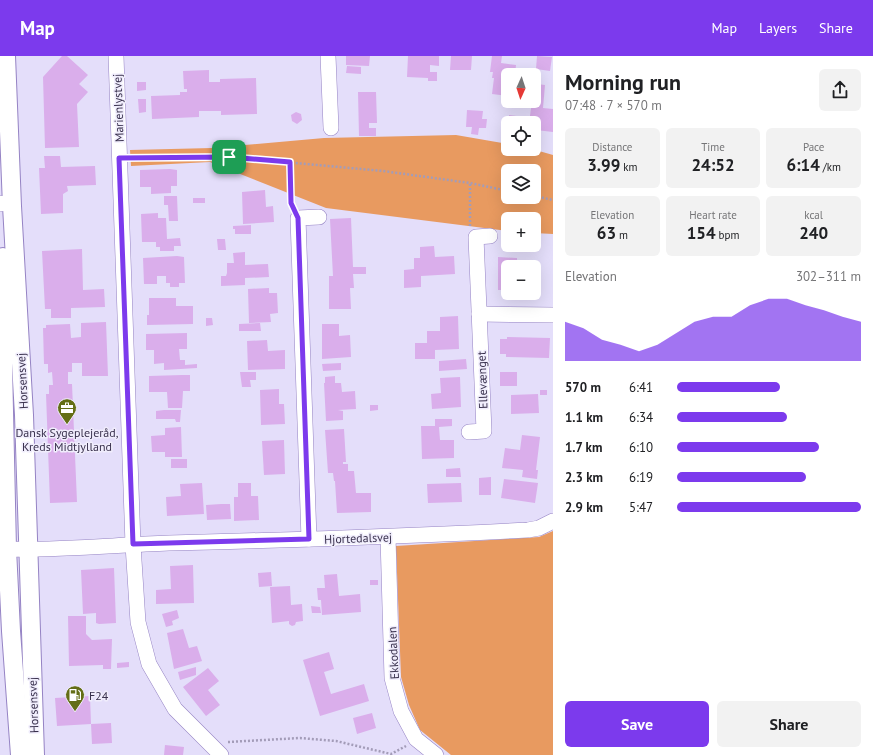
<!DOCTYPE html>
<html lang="en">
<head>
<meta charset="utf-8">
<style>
  body { margin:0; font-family:"PT Sans",sans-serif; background:#f2f2f2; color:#202124; height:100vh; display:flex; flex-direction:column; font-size:15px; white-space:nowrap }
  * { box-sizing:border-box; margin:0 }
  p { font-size:13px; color:#757577 }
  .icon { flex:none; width:22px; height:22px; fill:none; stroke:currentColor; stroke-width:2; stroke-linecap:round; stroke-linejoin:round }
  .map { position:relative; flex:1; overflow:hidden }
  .drawer { display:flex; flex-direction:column; background:#fff; width:320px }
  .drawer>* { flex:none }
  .needle { width:26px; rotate:183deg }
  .controls { position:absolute; left:501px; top:12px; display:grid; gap:8px }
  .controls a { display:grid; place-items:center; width:40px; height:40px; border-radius:6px; background:#fff; box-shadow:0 4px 16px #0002; font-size:20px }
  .pin { position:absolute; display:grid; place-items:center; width:34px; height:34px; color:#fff; margin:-17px; border-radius:8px; box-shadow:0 2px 6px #0006 }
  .round { display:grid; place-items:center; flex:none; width:42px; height:42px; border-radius:6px; background:#f2f2f2 }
  .overview { display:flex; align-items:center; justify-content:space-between; height:68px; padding:0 12px }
  h1 { font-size:22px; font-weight:600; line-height:30px }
  .figures { display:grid; grid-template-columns:repeat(3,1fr); gap:6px; height:68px; padding:4px 12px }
  .figures div { display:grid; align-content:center; border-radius:6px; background:#f2f2f2; text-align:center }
  .figures b { font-size:17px; font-weight:600 }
  .figures small { font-size:11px; font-weight:400 }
  .figures p { font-size:11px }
  .chart { height:112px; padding:8px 12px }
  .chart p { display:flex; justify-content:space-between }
  .chart svg { width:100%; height:72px; margin-top:4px; fill:#7c3aed; opacity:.7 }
  .button { display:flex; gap:8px; margin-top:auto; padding:8px 12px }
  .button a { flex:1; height:46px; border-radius:6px; background:#7c3aed; color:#fff; font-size:16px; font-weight:600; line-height:46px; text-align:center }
  .button a+a { background:#f2f2f2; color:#202124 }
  ul { padding:0 12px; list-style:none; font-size:13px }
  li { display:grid; grid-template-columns:64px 48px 1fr; align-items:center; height:30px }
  li i { height:10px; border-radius:5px; background:#7c3aed }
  header { display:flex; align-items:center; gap:24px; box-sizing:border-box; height:56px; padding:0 20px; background:#7c3aed; color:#fff }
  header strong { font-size:19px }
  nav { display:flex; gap:22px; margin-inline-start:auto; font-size:14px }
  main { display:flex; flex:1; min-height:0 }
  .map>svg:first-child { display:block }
  .green { fill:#e89a60; fill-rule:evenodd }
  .building { fill:#daaeeb }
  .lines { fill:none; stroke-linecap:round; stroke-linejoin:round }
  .minor-casing { stroke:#9583c4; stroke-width:16 }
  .major-casing { stroke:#9583c4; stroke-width:20 }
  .path { stroke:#a39cb8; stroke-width:2.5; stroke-dasharray:2 2; stroke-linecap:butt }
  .minor { stroke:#fff; stroke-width:15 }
  .major { stroke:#fff; stroke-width:18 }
  .route-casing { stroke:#fff; stroke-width:8 }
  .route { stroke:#7c3aed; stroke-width:5 }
  .labels { text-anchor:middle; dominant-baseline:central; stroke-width:3; stroke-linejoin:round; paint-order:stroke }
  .street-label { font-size:12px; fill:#39314d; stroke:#f0edfc }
  .poi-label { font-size:12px; fill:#39314d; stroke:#f0edfc }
</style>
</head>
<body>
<header>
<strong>Map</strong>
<nav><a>Map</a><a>Layers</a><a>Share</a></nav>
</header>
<main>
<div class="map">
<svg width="553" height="699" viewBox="0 0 553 699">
  <rect width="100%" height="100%" fill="#e4defa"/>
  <g class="green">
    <path d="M456 79 508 88V93H532L553 99V178L534 177V163H508V175L326 152 210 106 131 110 130 94 212 92 324 82ZM508 115H534V141H508Z"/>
    <polygon points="553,475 553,699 451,699 420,674 409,649 401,621 396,490 539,481"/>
  </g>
  <g class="building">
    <polygon points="62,0 67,0 88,19 79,28 88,36 77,48 79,91 45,92 43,21"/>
    <polygon points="346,0 370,0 369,10 346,9"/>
    <polygon points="408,0 439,0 439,10 430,9 430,16 437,16 437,25 428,25 428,22 407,21"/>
    <polygon points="451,0 472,0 471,14 450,14"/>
    <polygon points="492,0 502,0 501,7 516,9 515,19 508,19 508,40 492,38 494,22 492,22 493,16 490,16"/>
    <polygon points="537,0 552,1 550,15 536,13"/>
    <polygon points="347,10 361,11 361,18 346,17"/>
    <polygon points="209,14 209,26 220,26 220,23 256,22 257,58 221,59 221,55 199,55 199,61 152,63 151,40 180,39 180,36 187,36 187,33 184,33 183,15"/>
    <polygon points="137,26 146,26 146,34 137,35"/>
    <polygon points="537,28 545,29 543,52 553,53 553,76 536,74 536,81 534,81 534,67 529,67 532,45 534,45 534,33 536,33"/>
    <polygon points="358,36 376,36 377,67 369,67 369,72 376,72 376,80 359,80"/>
    <polygon points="138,43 146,43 146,56 139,57"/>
    <polygon points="467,54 483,55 482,63 487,63 486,72 479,72 478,79 471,78 472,71 466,71"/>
    <polygon points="296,56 301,58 302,64 297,68 292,65 291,59"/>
    <polygon points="509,59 524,61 523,67 509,67"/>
    <polygon points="44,100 60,100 61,111 95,110 96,129 67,130 68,135 63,138 63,157 41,158 39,112 45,112"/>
    <polygon points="170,113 177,114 177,130 171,130 171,137 151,138 151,131 140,131 140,114"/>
    <polygon points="265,134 266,151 273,150 274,166 243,168 242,136"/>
    <polygon points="164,140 177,140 178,165 169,165 168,149 164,149"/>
    <rect x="193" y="142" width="12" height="5"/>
    <polygon points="158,157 158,162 166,162 167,183 180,182 181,190 174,190 174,195 160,195 160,191 156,191 156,186 142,186 141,158"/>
    <polygon points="351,162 353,211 366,211 366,218 353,218 354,232 350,232 351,253 329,253 329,220 333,220 330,163"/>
    <polygon points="251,169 251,178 235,178 235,173 233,173 233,170"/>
    <polygon points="217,183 225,183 226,194 218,194"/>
    <polygon points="515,189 534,189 534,193 514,191"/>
    <polygon points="434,190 435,201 454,200 455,218 421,220 421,231 404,232 404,214 414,213 414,202 420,202 420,191"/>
    <polygon points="82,193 83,234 104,233 105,251 71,252 71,262 51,262 51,253 45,253 42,195"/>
    <polygon points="245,196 245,209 268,208 269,221 245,222 245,229 221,230 221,220 226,220 227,217 227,207 234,207 233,197"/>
    <polygon points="177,200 184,201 185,227 179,227 179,231 170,231 170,227 166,227 166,220 157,220 157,228 144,228 143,202"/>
    <polygon points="498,201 517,202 517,211 508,211 508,234 498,234"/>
    <polygon points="269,232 269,237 277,237 278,257 270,258 271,266 249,267 248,233"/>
    <polygon points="149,242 176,242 176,250 193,250 193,268 147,269 147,259 149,259"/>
    <polygon points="458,260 459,293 435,294 435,303 415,303 415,287 427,287 427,275 440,275 440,261"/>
    <polygon points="206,262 212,262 213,269 206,270"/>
    <polygon points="106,266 108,320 82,320 82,307 72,307 72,316 68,316 68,328 72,328 77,446 50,447 46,338 49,338 49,329 53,329 52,316 48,317 48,308 44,308 43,272 46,272 46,269 70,268 71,282 81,281 81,267"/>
    <polygon points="260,267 261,275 239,275 239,268"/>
    <polygon points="322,268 339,268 339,280 350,279 351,301 322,303"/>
    <polygon points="187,277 187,293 179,293 180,304 185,304 185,309 197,308 197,312 164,314 164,307 154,308 154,294 146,294 146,278"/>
    <polygon points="507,281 550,282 549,302 506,301 506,298 500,298 500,283 507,283"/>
    <polygon points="267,284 268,295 285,294 285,313 248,314 247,285"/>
    <polygon points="466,303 467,313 439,315 439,305"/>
    <polygon points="341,307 341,314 323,315 322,308"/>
    <polygon points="240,316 256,316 256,324 250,324 251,331 242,331"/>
    <rect x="500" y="316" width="17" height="14"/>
    <polygon points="182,319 190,319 190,335 183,335 182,352 168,352 167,336 149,336 149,320"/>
    <polygon points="335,320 335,327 341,327 342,336 355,335 356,353 338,354 343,355 343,364 326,365 324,327 325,327 325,321"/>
    <polygon points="460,321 461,351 432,353 431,338 441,337 440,322"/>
    <polygon points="279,333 279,348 284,348 285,368 261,369 260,334"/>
    <rect x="540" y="334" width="7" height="5"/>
    <polygon points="538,338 539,357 511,358 511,339"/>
    <polygon points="370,349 378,349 378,354 370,355"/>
    <polygon points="164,354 181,354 180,366 176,366 175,363 156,363 156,355"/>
    <polygon points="435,363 452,363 452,370 439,371 440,384 454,384 454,402 422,403 421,370 435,370"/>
    <polygon points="181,371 182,401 165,401 165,396 152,396 151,380 165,379 165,372"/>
    <polygon points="344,373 346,406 343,406 343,408 348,408 348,415 354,415 356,437 371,437 371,456 337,457 335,425 334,425 333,417 328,417 325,374"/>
    <polygon points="522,379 540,381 536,414 538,414 537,423 522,421 523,414 502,412 505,392 520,394"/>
    <polygon points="284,384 285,418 264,419 262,385"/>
    <rect x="171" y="403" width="16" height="9"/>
    <polygon points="460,412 461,421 446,421 446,413"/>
    <polygon points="491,421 491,439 479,439 479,422"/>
    <polygon points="504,423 538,427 535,447 501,442"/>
    <polygon points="202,427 204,458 167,460 166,441 181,440 180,428"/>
    <polygon points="238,427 251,427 251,440 258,440 259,464 234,465 234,441 238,441"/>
    <polygon points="461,427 462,446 428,447 427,428"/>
    <polygon points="221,448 230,448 231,463 207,464 206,449"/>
    <polygon points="193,509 194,547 156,548 156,534 171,533 170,510"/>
    <polygon points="114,512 116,567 99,568 96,567 96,557 83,558 81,514"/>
    <polygon points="271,516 272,530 259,531 258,517"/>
    <polygon points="337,518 339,540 360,538 361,556 322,559 321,544 318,544 317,532 325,532 324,519"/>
    <rect x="370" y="524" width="8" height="5"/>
    <polygon points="290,530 291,549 302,548 303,565 296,566 295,569 292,570 289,568 289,565 272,567 270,531"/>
    <polygon points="311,550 320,551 321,557 312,557"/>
    <polygon points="177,554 179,562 172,565 173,569 166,571 162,558"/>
    <polygon points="68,560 86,560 86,578 92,584 112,583 111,613 103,613 103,609 69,610"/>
    <polygon points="183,573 189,592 197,590 202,605 174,613 167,577"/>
    <polygon points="329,596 334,613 324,616 331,638 364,628 369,645 320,660 303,604"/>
    <polygon points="129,606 129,611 117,612 117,607"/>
    <polygon points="196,611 196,619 180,624 178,616"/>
    <polygon points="208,612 219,625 208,634 220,649 206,660 183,631"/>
    <polygon points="90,640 91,668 111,667 112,687 92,688 91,668 57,670 55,642"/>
    <polygon points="372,657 376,672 357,678 353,662"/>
    <polygon points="165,689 184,691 183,699 164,699"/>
  </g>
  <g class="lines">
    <defs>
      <g id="minor">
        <polyline points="116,0 133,489 138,566 149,608 175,653 221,699"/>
        <polyline points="328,0 331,72"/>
        <polyline points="0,147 1,148"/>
        <polyline points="479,258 553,259"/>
        <polyline points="469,376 484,375 476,181 490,180"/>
        <polyline points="388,481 392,622 401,655 416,683 436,699"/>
        <polyline points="309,483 298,162 319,161"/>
        <path d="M0 493C56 495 113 489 169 487 289 484 409 480 528 474L539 472 553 465"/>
      </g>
      <g id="major">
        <polyline points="6,0 12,150 24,359 35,699"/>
        <polyline points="3,201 3,309 7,493 11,575 20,699"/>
      </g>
    </defs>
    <use href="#minor" class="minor-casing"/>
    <use href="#major" class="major-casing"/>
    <g class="path">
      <polyline points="132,102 229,101 383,115 470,127 508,135"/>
      <polyline points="290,106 291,147 293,151"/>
      <polyline points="534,140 553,144"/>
      <polyline points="470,170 470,127"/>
      <polyline points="228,686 300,682 336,685 391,698 406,690"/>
    </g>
    <use href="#minor" class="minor"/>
    <use href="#major" class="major"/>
  </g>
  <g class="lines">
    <defs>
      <polygon id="route" points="229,101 290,106 291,147 298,162 309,483 133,488 119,102"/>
    </defs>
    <use href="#route" class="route-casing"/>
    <use href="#route" class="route"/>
  </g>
  <defs>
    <symbol id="office-pin" viewBox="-11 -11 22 30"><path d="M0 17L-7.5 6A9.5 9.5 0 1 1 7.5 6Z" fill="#646e16" stroke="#f0edfc"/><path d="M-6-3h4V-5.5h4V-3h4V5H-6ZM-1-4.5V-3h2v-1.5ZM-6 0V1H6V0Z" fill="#fff"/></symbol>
    <symbol id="fuel-pin" viewBox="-11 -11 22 30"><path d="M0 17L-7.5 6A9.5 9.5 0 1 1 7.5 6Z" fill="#646e16" stroke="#f0edfc"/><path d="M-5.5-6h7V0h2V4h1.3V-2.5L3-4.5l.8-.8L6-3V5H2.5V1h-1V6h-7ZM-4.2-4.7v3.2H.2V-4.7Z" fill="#fff"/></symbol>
  </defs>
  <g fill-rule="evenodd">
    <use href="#office-pin" x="56" y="341" width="22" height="30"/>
    <use href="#fuel-pin" x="64" y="628" width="22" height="30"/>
  </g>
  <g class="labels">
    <g class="street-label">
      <text transform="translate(118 52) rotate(-92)">Marienlystvej</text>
      <text transform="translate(482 324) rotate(-92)">Ellevænget</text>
      <text transform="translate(22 325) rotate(-93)">Horsensvej</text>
      <text transform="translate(358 482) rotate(-2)">Hjortedalsvej</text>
      <text transform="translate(393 597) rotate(-93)">Ekkodalen</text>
      <text transform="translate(33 649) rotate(-92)">Horsensvej</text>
    </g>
    <g class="poi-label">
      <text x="67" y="376">Dansk Sygeplejeråd,<tspan x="67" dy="14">Kreds Midtjylland</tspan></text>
      <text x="89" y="639" text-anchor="start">F24</text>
    </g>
  </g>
</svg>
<div class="controls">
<a><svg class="needle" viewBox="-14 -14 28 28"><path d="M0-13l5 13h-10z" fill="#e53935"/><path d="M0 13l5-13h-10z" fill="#757577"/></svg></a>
<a><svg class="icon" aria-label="locate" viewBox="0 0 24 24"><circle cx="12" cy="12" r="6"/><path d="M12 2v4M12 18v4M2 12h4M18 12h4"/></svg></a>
<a><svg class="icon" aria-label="layers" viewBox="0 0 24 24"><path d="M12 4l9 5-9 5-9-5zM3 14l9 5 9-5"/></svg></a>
<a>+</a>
<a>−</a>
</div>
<div class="pin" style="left:229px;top:101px;background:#1e9e55"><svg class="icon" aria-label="arrive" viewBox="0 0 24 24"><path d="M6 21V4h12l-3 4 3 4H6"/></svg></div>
</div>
<section class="drawer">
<div class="overview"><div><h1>Morning run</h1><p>07:48 · 7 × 570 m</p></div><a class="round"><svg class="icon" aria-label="share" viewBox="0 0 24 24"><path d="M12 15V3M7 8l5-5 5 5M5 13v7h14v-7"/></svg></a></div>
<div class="figures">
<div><p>Distance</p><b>3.99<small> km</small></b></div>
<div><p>Time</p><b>24:52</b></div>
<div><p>Pace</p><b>6:14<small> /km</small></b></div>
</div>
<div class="figures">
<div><p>Elevation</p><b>63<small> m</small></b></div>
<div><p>Heart rate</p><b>154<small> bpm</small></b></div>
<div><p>kcal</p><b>240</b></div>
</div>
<div class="chart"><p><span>Elevation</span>302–311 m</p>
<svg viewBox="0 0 160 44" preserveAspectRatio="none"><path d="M0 44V20L10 24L20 31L30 34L40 38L50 34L60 27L70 20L80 17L90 17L100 10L110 6L120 6L130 10L140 13L150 17L160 20V44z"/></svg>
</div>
<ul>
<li><b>570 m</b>6:41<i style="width:56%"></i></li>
<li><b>1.1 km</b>6:34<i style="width:60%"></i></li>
<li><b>1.7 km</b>6:10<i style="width:77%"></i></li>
<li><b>2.3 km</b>6:19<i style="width:70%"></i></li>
<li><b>2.9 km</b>5:47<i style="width:100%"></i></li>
</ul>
<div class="button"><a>Save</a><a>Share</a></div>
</section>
</main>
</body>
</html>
